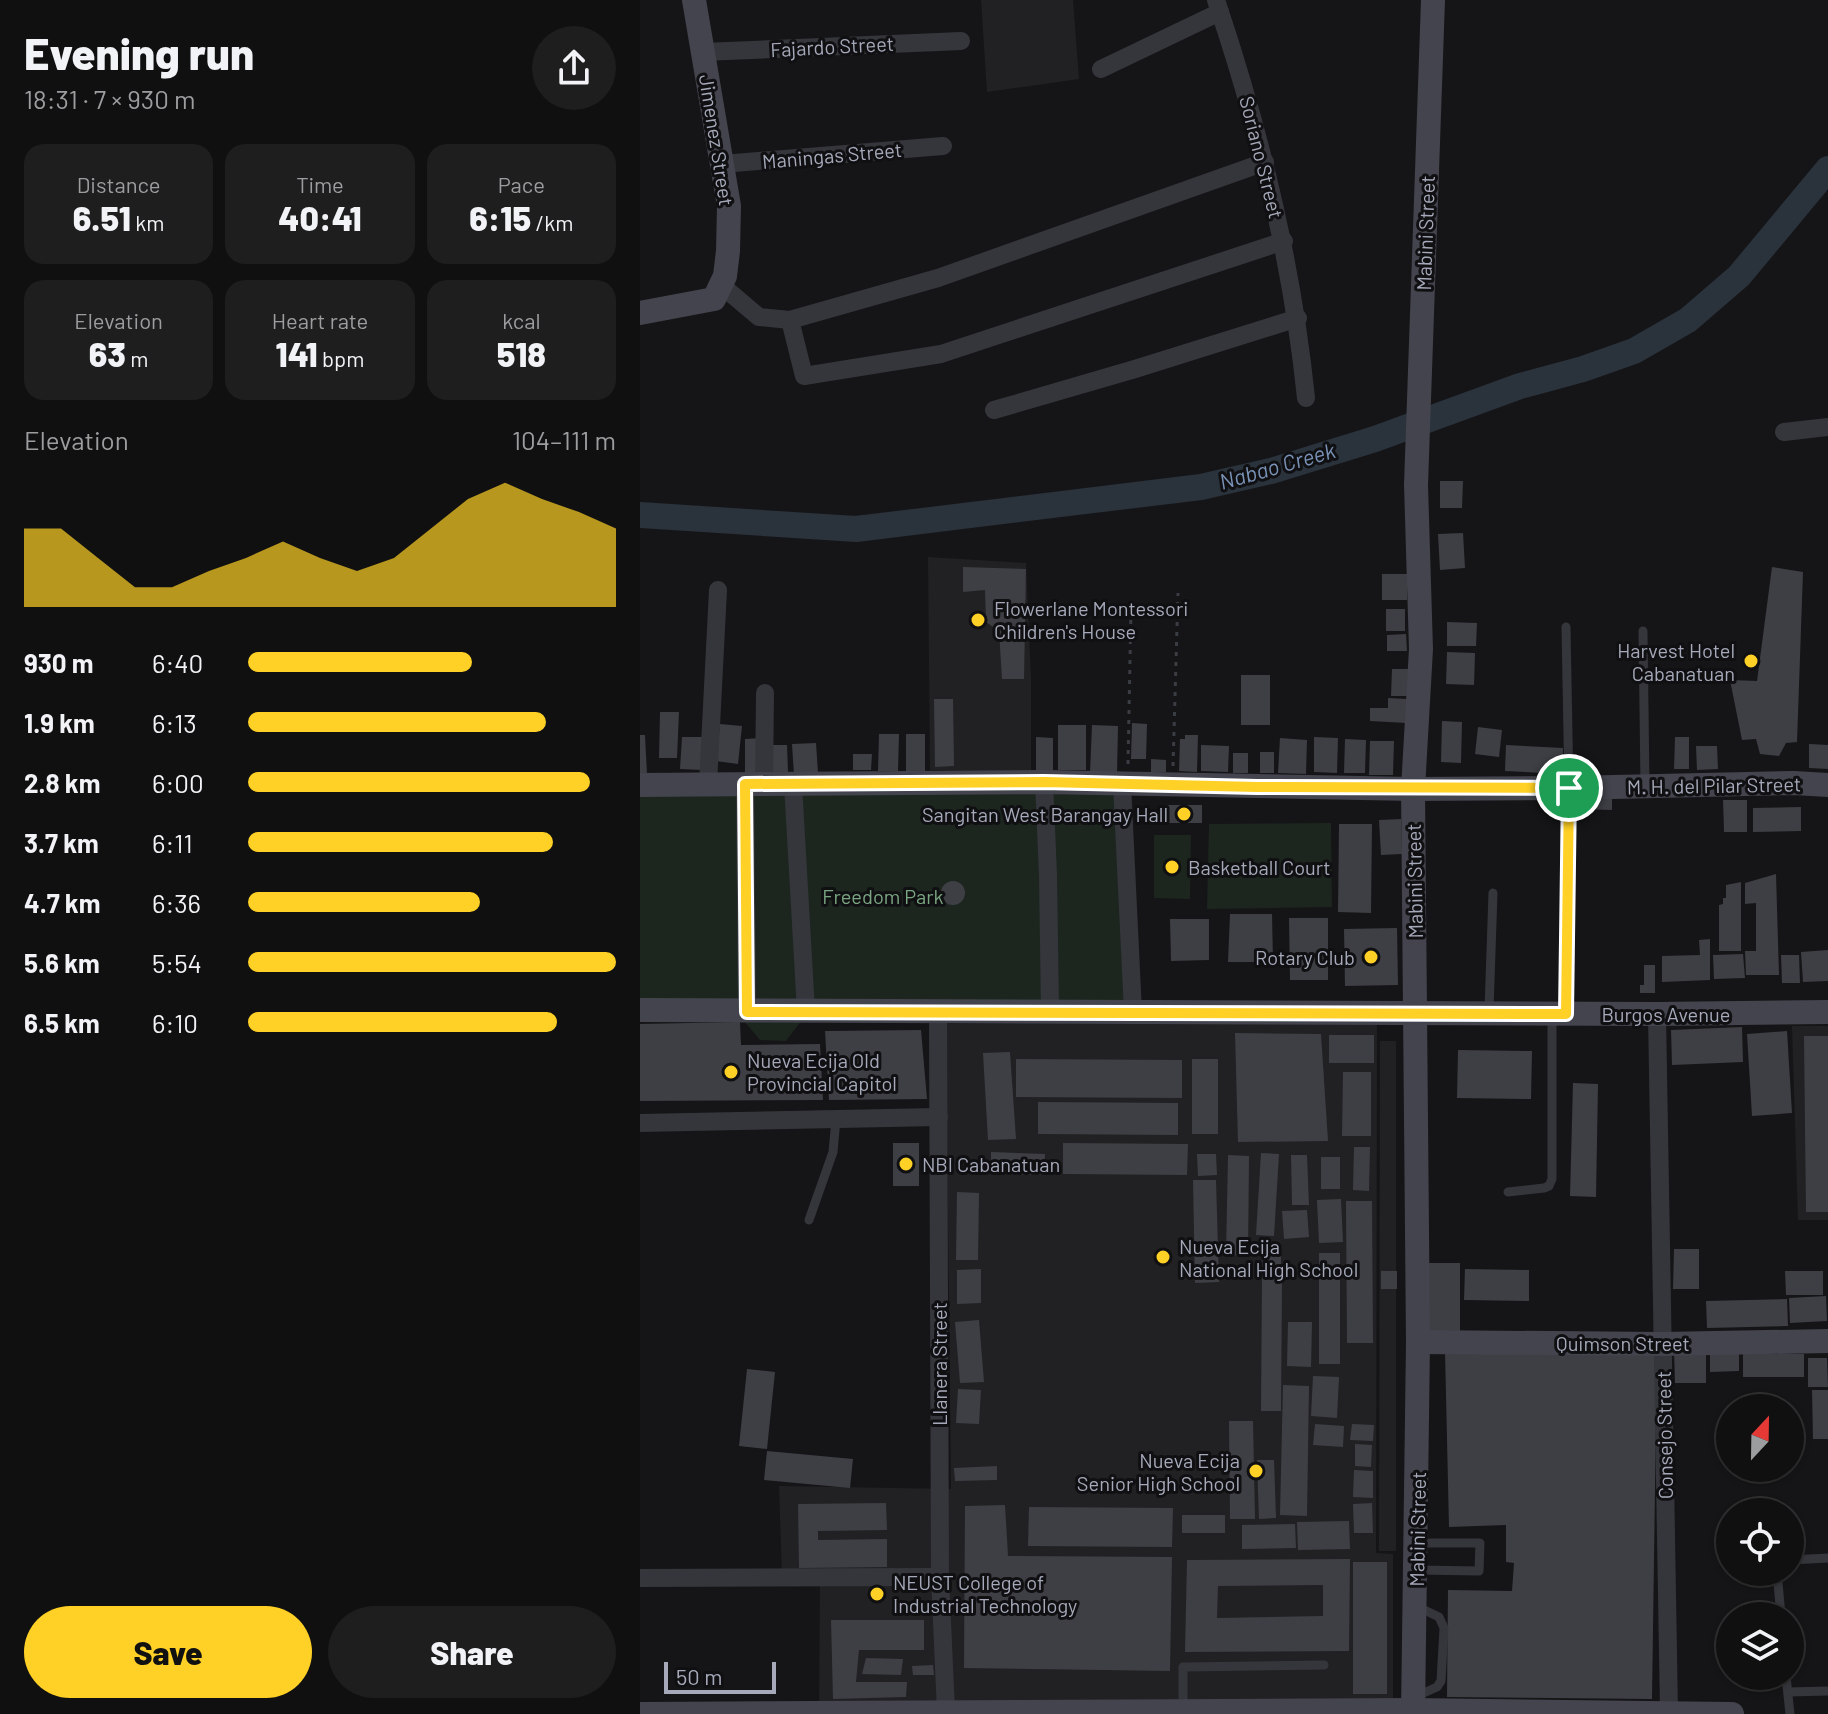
<!DOCTYPE html>
<html lang="en">
<head>
<meta charset="utf-8">
<style>
  body { margin:0; font-family:Barlow,sans-serif; background:#1e1e1f; color:#f1f3f6; height:100vh; display:flex; flex-direction:column; font-size:30px; white-space:nowrap }
  * { box-sizing:border-box; margin:0 }
  p { font-size:26px; color:#9c9d9f }
  .icon { flex:none; width:44px; height:44px; fill:none; stroke:currentColor; stroke-width:2; stroke-linecap:round; stroke-linejoin:round }
  .map { position:relative; flex:1; overflow:hidden }
  .sheet { display:flex; flex-direction:column; background:#101011; width:640px }
  .sheet>* { flex:none }
  .needle { width:52px; rotate:22deg }
  .tools { position:absolute; left:1076px; top:1394px; display:grid; gap:16px }
  .tools a { display:grid; place-items:center; width:88px; height:88px; border-radius:50%; background:#101011; box-shadow:0 2px 6px #0004,0 0 0 2px #303031; font-size:40px }
  .scale { position:absolute; left:24px; bottom:20px; width:112px; box-sizing:border-box; padding-left:8px; border:4px solid #a5a9b9; border-top:0; font-size:22px; line-height:28px; white-space:nowrap; color:#a5a9b9; -webkit-text-stroke:6px #101012; paint-order:stroke }
  .pin { position:absolute; display:grid; place-items:center; width:68px; height:68px; color:#fff; margin:-34px; border:4px solid #fff; border-radius:50%; box-shadow:0 2px 8px #0007 }
  .round { display:grid; place-items:center; flex:none; width:84px; height:84px; border-radius:42px; background:#1e1e1f }
  .headline { display:flex; align-items:center; justify-content:space-between; height:136px; padding:0 24px }
  h1 { font-size:44px; font-weight:800; line-height:60px }
  .metrics { display:grid; grid-template-columns:repeat(3,1fr); gap:12px; height:136px; padding:8px 24px }
  .metrics div { display:grid; align-content:center; border-radius:20px; background:#1e1e1f; text-align:center }
  .metrics b { font-size:34px; font-weight:800 }
  .metrics small { font-size:22px; font-weight:400 }
  .metrics p { font-size:22px }
  .chart { height:224px; padding:16px 24px }
  .chart p { display:flex; justify-content:space-between }
  .chart svg { width:100%; height:144px; margin-top:8px; fill:#ffd025; opacity:.7 }
  .action { display:flex; gap:16px; margin-top:auto; padding:16px 24px }
  .action a { flex:1; height:92px; border-radius:48px; background:#ffd025; color:#111; font-size:32px; font-weight:800; line-height:92px; text-align:center }
  .action a+a { background:#1e1e1f; color:#f1f3f6 }
  ul { padding:0 24px; list-style:none; font-size:26px }
  li { display:grid; grid-template-columns:128px 96px 1fr; align-items:center; height:60px }
  li i { height:20px; border-radius:10px; background:#ffd025 }
  main { display:flex; flex:1; min-height:0 }
  .map>svg:first-child { display:block }
  .built { fill:#212124 }
  .green { fill:#1c261f }
  .lines { fill:none; stroke-linecap:round; stroke-linejoin:round }
  .river { stroke:#2a323c; stroke-width:26 }
  .building { fill:#3e3f45; fill-rule:evenodd }
  .path { stroke:#3b3d44; stroke-width:3; stroke-dasharray:4 6; stroke-linecap:butt }
  .lane { stroke:#35363c; stroke-width:9 }
  .street { stroke:#35363c; stroke-width:18 }
  .secondary { stroke:#43444d; stroke-width:24 }
  .route-casing { stroke:#fff; stroke-width:16 }
  .route { stroke:#ffd025; stroke-width:10 }
  .poi-dot { fill:#ffd025; stroke:#101012; stroke-width:3 }
  .labels { text-anchor:middle; dominant-baseline:central; stroke-width:6; stroke-linejoin:round; paint-order:stroke }
  .street-label { font-size:20px; fill:#a5a9b9; stroke:#101012 }
  .poi-label { font-size:20px; fill:#a5a9b9; stroke:#101012; text-anchor:start }
  .park-label { font-size:20px; fill:#7aa682; stroke:#101012 }
  .water-label { font-size:22px; font-style:italic; fill:#7992b7; stroke:#101012 }
</style>
</head>
<body>
<main>
<section class="sheet">
<div class="headline"><div><h1>Evening run</h1><p>18:31 · 7 × 930 m</p></div><a class="round"><svg class="icon" aria-label="share" viewBox="0 0 24 24"><path d="M12 15V3M7 8l5-5 5 5M5 13v7h14v-7"/></svg></a></div>
<div class="metrics">
<div><p>Distance</p><b>6.51<small> km</small></b></div>
<div><p>Time</p><b>40:41</b></div>
<div><p>Pace</p><b>6:15<small> /km</small></b></div>
</div>
<div class="metrics">
<div><p>Elevation</p><b>63<small> m</small></b></div>
<div><p>Heart rate</p><b>141<small> bpm</small></b></div>
<div><p>kcal</p><b>518</b></div>
</div>
<div class="chart"><p><span>Elevation</span>104–111 m</p>
<svg viewBox="0 0 160 44" preserveAspectRatio="none"><path d="M0 44V20L10 20L20 29L30 38L40 38L50 33L60 29L70 24L80 29L90 33L100 29L110 20L120 11L130 6L140 11L150 15L160 20V44z"/></svg>
</div>
<ul>
<li><b>930 m</b>6:40<i style="width:61%"></i></li>
<li><b>1.9 km</b>6:13<i style="width:81%"></i></li>
<li><b>2.8 km</b>6:00<i style="width:93%"></i></li>
<li><b>3.7 km</b>6:11<i style="width:83%"></i></li>
<li><b>4.7 km</b>6:36<i style="width:63%"></i></li>
<li><b>5.6 km</b>5:54<i style="width:100%"></i></li>
<li><b>6.5 km</b>6:10<i style="width:84%"></i></li>
</ul>
<div class="action"><a>Save</a><a>Share</a></div>
</section>
<div class="map">
<svg width="1188" height="1714" viewBox="0 0 1188 1714">
  <rect width="100%" height="100%" fill="#151517"/>
  <g class="built">
    <polygon points="341,0 433,0 439,79 347,92"/>
    <polygon points="288,557 386,563 391,678 391,772 290,770"/>
    <polygon points="737,1021 736,1553 753,1554 753,1710 179,1713 180,1577 142,1576 139,1486 311,1489 306,1024"/>
    <polygon points="1152,1026 1188,1026 1188,1220 1158,1220"/>
    <polygon points="740,1041 756,1041 756,1551 739,1551"/>
  </g>
  <g class="green">
    <polygon points="479,788 486,1002 0,1001 0,789"/>
    <polygon points="691,823 692,907 567,909 569,824"/>
    <polygon points="514,835 551,835 550,899 514,898"/>
    <polygon points="162,1020 146,1041 120,1040 104,1021"/>
  </g>
  <g class="lines">
    <polyline class="river" points="0,515 216,529 561,487 631,471 735,439 880,386 943,369 994,351 1048,320 1099,276 1188,169"/>
  </g>
  <g class="building">
    <polygon points="800,481 823,481 822,508 800,508"/>
    <polygon points="823,533 825,568 800,570 798,534"/>
    <polygon points="323,567 386,569 384,679 362,679 359,631 346,622 345,590 323,592"/>
    <polygon points="1132,567 1163,572 1157,742 1146,743 1139,756 1120,754 1116,739 1102,740 1090,680 1117,681"/>
    <rect x="742" y="574" width="25" height="26"/>
    <rect x="746" y="609" width="19" height="22"/>
    <polygon points="807,622 837,623 836,646 807,646"/>
    <polygon points="766,634 767,651 747,651 747,635"/>
    <polygon points="807,652 835,653 834,685 806,684"/>
    <polygon points="752,669 768,669 768,696 751,696"/>
    <rect x="601" y="675" width="29" height="50"/>
    <polygon points="748,698 767,699 767,723 730,721 730,708 748,708"/>
    <polygon points="294,699 313,699 314,766 295,767"/>
    <polygon points="20,712 39,712 37,758 19,758"/>
    <polygon points="802,721 822,722 821,763 801,762"/>
    <polygon points="492,723 507,724 506,759 491,759"/>
    <polygon points="80,724 102,726 98,764 76,761"/>
    <rect x="418" y="725" width="28" height="45"/>
    <polygon points="452,725 478,726 477,774 450,773"/>
    <polygon points="838,727 862,730 859,757 835,754"/>
    <polygon points="239,734 259,734 258,771 238,771"/>
    <rect x="266" y="734" width="19" height="37"/>
    <polygon points="0,735 5,735 7,774 0,775"/>
    <polygon points="545,735 558,735 557,772 539,771 540,739 545,739"/>
    <polygon points="42,737 63,737 62,770 40,769"/>
    <polygon points="396,737 413,738 413,771 396,770"/>
    <polygon points="674,737 698,738 697,773 674,772"/>
    <polygon points="1035,737 1049,737 1049,769 1034,769"/>
    <polygon points="121,738 121,772 105,773 105,739"/>
    <polygon points="640,738 667,740 666,774 638,773"/>
    <polygon points="705,739 726,740 725,773 704,773"/>
    <polygon points="730,741 754,741 753,775 729,775"/>
    <polygon points="176,743 178,773 154,775 152,744"/>
    <polygon points="1169,744 1188,745 1188,769 1169,768"/>
    <polygon points="129,745 147,745 148,772 130,773"/>
    <polygon points="561,745 589,746 588,772 561,771"/>
    <polygon points="866,745 923,748 922,774 865,771"/>
    <polygon points="1056,746 1077,746 1078,769 1057,770"/>
    <rect x="620" y="752" width="14" height="21"/>
    <rect x="593" y="753" width="15" height="20"/>
    <polygon points="213,754 232,754 231,770 213,770"/>
    <polygon points="511,759 526,760 526,772 511,772"/>
    <polygon points="938,797 972,798 972,810 938,809"/>
    <polygon points="1083,800 1107,800 1107,832 1084,832"/>
    <polygon points="526,805 562,805 562,823 527,823"/>
    <polygon points="1161,807 1161,831 1113,832 1113,808"/>
    <polygon points="761,819 762,854 741,855 739,820"/>
    <polygon points="699,824 732,824 731,913 698,912"/>
    <polygon points="1136,874 1139,975 1106,975 1105,951 1116,951 1116,903 1105,904 1105,883"/>
    <circle cx="313" cy="893" r="12"/>
    <polygon points="1101,882 1101,951 1079,951 1079,905 1083,904 1083,898 1086,898 1086,885"/>
    <polygon points="590,914 632,914 633,962 588,962"/>
    <polygon points="649,918 688,918 688,980 650,980"/>
    <polygon points="530,919 569,919 569,960 531,961"/>
    <polygon points="757,928 758,985 705,986 704,929"/>
    <polygon points="1070,939 1070,980 1022,982 1022,956 1060,955 1059,940"/>
    <polygon points="1188,950 1188,981 1163,982 1161,952"/>
    <polygon points="1103,954 1105,978 1074,979 1073,955"/>
    <polygon points="1141,955 1159,955 1160,983 1142,983"/>
    <polygon points="1004,965 1015,965 1015,993 1000,993 1000,985 1004,985"/>
    <polygon points="100,1022 101,1045 180,1044 183,1100 0,1101 0,1024"/>
    <polygon points="1102,1027 1103,1062 1032,1065 1031,1030"/>
    <polygon points="281,1030 287,1099 189,1100 185,1031"/>
    <polygon points="1147,1031 1152,1113 1112,1116 1107,1034"/>
    <polygon points="595,1033 681,1034 688,1141 598,1142"/>
    <rect x="689" y="1035" width="45" height="28"/>
    <polygon points="1164,1036 1188,1036 1188,1212 1166,1212"/>
    <polygon points="818,1050 892,1051 891,1099 817,1098"/>
    <polygon points="370,1052 376,1139 348,1140 343,1053"/>
    <polygon points="376,1059 542,1060 542,1098 376,1097"/>
    <rect x="552" y="1059" width="26" height="75"/>
    <polygon points="703,1072 731,1072 731,1136 702,1136"/>
    <polygon points="933,1083 958,1084 956,1197 930,1196"/>
    <polygon points="398,1102 538,1103 538,1135 398,1134"/>
    <rect x="253" y="1143" width="26" height="43"/>
    <polygon points="423,1143 548,1144 547,1175 423,1174"/>
    <polygon points="714,1147 730,1147 729,1191 713,1190"/>
    <polygon points="351,1152 405,1154 404,1175 351,1174"/>
    <polygon points="621,1153 639,1154 634,1236 616,1235"/>
    <polygon points="557,1154 576,1154 577,1175 558,1176"/>
    <polygon points="588,1155 609,1156 608,1256 586,1255"/>
    <polygon points="651,1155 667,1155 669,1205 652,1205"/>
    <rect x="681" y="1157" width="19" height="32"/>
    <polygon points="553,1180 576,1180 579,1282 555,1283"/>
    <polygon points="317,1192 339,1193 338,1260 316,1260"/>
    <polygon points="701,1199 703,1242 679,1243 677,1200"/>
    <polygon points="706,1201 732,1201 733,1343 707,1343"/>
    <polygon points="667,1210 669,1237 644,1239 642,1211"/>
    <polygon points="621,1247 641,1247 641,1267 622,1267"/>
    <polygon points="1034,1249 1059,1249 1059,1289 1033,1289"/>
    <rect x="679" y="1253" width="21" height="111"/>
    <polygon points="783,1263 820,1263 820,1335 783,1334"/>
    <polygon points="341,1269 341,1303 317,1304 317,1270"/>
    <polygon points="825,1269 889,1270 889,1301 824,1300"/>
    <rect x="741" y="1271" width="16" height="18"/>
    <polygon points="1145,1271 1183,1271 1183,1295 1146,1295"/>
    <polygon points="622,1276 642,1276 641,1411 621,1411"/>
    <polygon points="1186,1296 1187,1321 1150,1323 1149,1298"/>
    <polygon points="1147,1299 1148,1326 1067,1328 1066,1301"/>
    <polygon points="339,1320 344,1382 320,1383 315,1322"/>
    <polygon points="648,1322 672,1322 671,1367 647,1366"/>
    <polygon points="1017,1348 1012,1699 807,1697 808,1590 872,1591 874,1563 866,1562 866,1525 809,1527 805,1351"/>
    <polygon points="1034,1351 1066,1351 1066,1383 1035,1383"/>
    <polygon points="1099,1352 1099,1371 1070,1372 1070,1353"/>
    <rect x="1103" y="1354" width="61" height="23"/>
    <polygon points="1168,1358 1187,1358 1188,1387 1168,1387"/>
    <polygon points="107,1369 135,1372 127,1449 99,1446"/>
    <polygon points="673,1376 699,1377 697,1418 671,1416"/>
    <polygon points="643,1385 669,1386 667,1516 640,1515"/>
    <polygon points="318,1389 341,1390 339,1424 316,1423"/>
    <polygon points="1172,1390 1188,1390 1188,1439 1173,1439"/>
    <polygon points="589,1421 613,1421 615,1519 590,1519"/>
    <polygon points="675,1424 704,1426 703,1447 673,1445"/>
    <polygon points="712,1424 734,1425 733,1441 710,1440"/>
    <polygon points="715,1444 732,1445 731,1467 715,1466"/>
    <polygon points="127,1451 213,1459 210,1488 124,1480"/>
    <polygon points="617,1460 634,1460 636,1518 619,1519"/>
    <polygon points="357,1466 357,1480 315,1481 314,1468"/>
    <polygon points="714,1470 733,1471 733,1498 713,1497"/>
    <polygon points="246,1503 247,1530 178,1531 178,1540 247,1539 247,1567 159,1568 158,1504"/>
    <polygon points="732,1503 733,1533 714,1533 713,1504"/>
    <polygon points="365,1505 368,1556 532,1557 530,1671 324,1668 325,1506"/>
    <polygon points="389,1507 533,1508 532,1547 388,1546"/>
    <rect x="542" y="1515" width="43" height="18"/>
    <polygon points="709,1521 710,1549 658,1550 657,1522"/>
    <polygon points="655,1524 656,1548 602,1549 602,1525"/>
    <path d="M710 1559 709 1651 545 1652 547 1560ZM683 1585V1616L577 1618 578 1586Z"/>
    <rect x="713" y="1562" width="34" height="132"/>
    <polygon points="191,1620 284,1620 284,1650 219,1650 216,1682 267,1682 266,1697 193,1699"/>
    <polygon points="226,1658 263,1659 261,1675 222,1674"/>
    <polygon points="293,1665 294,1675 273,1675 272,1666"/>
  </g>
  <g class="lines">
    <g class="path">
      <polyline points="488,764 491,608"/>
      <polyline points="533,766 538,593"/>
    </g>
    <g class="lane">
      <polyline points="926,627 929,788 926,1011"/>
      <polyline points="1003,631 1005,786"/>
      <polyline points="849,1010 853,893"/>
      <polyline points="868,1192 904,1188 909,1186 912,1179 912,1014"/>
      <polyline points="169,1220 193,1152 196,1119"/>
      <polyline points="1150,1560 1188,1558"/>
      <polyline points="777,1570 839,1571 840,1543 778,1543"/>
      <polyline points="1137,1572 1141,1616"/>
      <polyline points="776,1606 799,1617 804,1628 801,1681 797,1687 777,1696"/>
      <polyline points="1146,1676 1150,1714"/>
      <polyline points="1148,1692 1188,1691"/>
      <polyline points="543,1711 543,1667 684,1665"/>
    </g>
    <g class="street">
      <path d="M576 0C620 130 652 261 666 398"/>
      <polyline points="63,52 321,41"/>
      <polyline points="461,69 580,12"/>
      <polyline points="82,164 303,146"/>
      <polyline points="81,285 119,317 150,320 164,376 301,354 644,241"/>
      <polyline points="150,320 298,278 625,162"/>
      <polyline points="354,410 495,369 658,318"/>
      <polyline points="1144,432 1188,427"/>
      <polyline points="404,782 408,875 410,1012"/>
      <polyline points="68,784 78,590"/>
      <polyline points="105,784 107,1012"/>
      <polyline points="124,784 125,693"/>
      <polyline points="153,784 166,1011"/>
      <polyline points="482,784 493,1012"/>
      <polyline points="1017,1014 1029,1711"/>
      <polyline points="298,1016 300,1577 306,1711"/>
      <polyline points="0,1123 299,1117"/>
      <polyline points="0,1578 300,1577"/>
    </g>
    <g class="secondary">
      <polyline points="0,313 74,299 85,276 88,251 89,206 54,0"/>
      <polyline points="0,785 404,782 773,789 929,788 1154,783 1188,785"/>
      <polyline points="0,1010 1017,1014 1188,1012"/>
      <polyline points="778,1342 1022,1344 1188,1341"/>
      <polyline points="0,1714 773,1710 1092,1714"/>
      <polyline points="773,1714 778,1342 773,789 781,649 776,485 793,0"/>
    </g>
  </g>
  <g class="lines">
    <defs>
      <polygon id="route" points="404,782 617,787 929,788 926,1014 107,1012 105,784"/>
    </defs>
    <use href="#route" class="route-casing"/>
    <use href="#route" class="route"/>
  </g>
  <g class="poi-dot">
    <circle cx="338" cy="620" r="8"/>
    <circle cx="1111" cy="661" r="8"/>
    <circle cx="544" cy="814" r="8"/>
    <circle cx="532" cy="867" r="8"/>
    <circle cx="731" cy="957" r="8"/>
    <circle cx="91" cy="1072" r="8"/>
    <circle cx="266" cy="1164" r="8"/>
    <circle cx="523" cy="1257" r="8"/>
    <circle cx="616" cy="1471" r="8"/>
    <circle cx="237" cy="1594" r="8"/>
  </g>
  <g class="labels">
    <g class="street-label">
      <text transform="translate(192 46) rotate(-3)">Fajardo Street</text>
      <text transform="translate(77 140) rotate(81)">Jimenez Street</text>
      <text transform="translate(192 155) rotate(-5)">Maningas Street</text>
      <text transform="translate(622 157) rotate(76)">Soriano Street</text>
      <text transform="translate(785 233) rotate(-88)">Mabini Street</text>
      <text transform="translate(1074 785) rotate(-1)">M. H. del Pilar Street</text>
      <text transform="translate(774 881) rotate(-91)">Mabini Street</text>
      <text x="1026" y="1014">Burgos Avenue</text>
      <text x="983" y="1343">Quimson Street</text>
      <text transform="translate(299 1364) rotate(-90)">Llanera Street</text>
      <text transform="translate(1024 1435) rotate(-91)">Consejo Street</text>
      <text transform="translate(777 1529) rotate(-89)">Mabini Street</text>
    </g>
    <g class="poi-label">
      <text x="354" y="608">Flowerlane Montessori<tspan x="354" dy="23">Children's House</tspan></text>
      <text x="1095" y="650" text-anchor="end">Harvest Hotel<tspan x="1095" dy="23">Cabanatuan</tspan></text>
      <text x="528" y="814" text-anchor="end">Sangitan West Barangay Hall</text>
      <text x="548" y="867">Basketball Court</text>
      <text x="715" y="957" text-anchor="end">Rotary Club</text>
      <text x="107" y="1060">Nueva Ecija Old<tspan x="107" dy="23">Provincial Capitol</tspan></text>
      <text x="282" y="1164">NBI Cabanatuan</text>
      <text x="539" y="1246">Nueva Ecija<tspan x="539" dy="23">National High School</tspan></text>
      <text x="600" y="1460" text-anchor="end">Nueva Ecija<tspan x="600" dy="23">Senior High School</tspan></text>
      <text x="253" y="1582">NEUST College of<tspan x="253" dy="23">Industrial Technology</tspan></text>
    </g>
    <g class="park-label">
      <text x="243" y="896">Freedom Park</text>
    </g>
    <g class="water-label">
      <text transform="translate(637 465) rotate(-16)">Nabao Creek</text>
    </g>
  </g>
</svg>
<div class="tools">
<a><svg class="needle" viewBox="-14 -14 28 28"><path d="M0-13l5 13h-10z" fill="#e53935"/><path d="M0 13l5-13h-10z" fill="#9c9d9f"/></svg></a>
<a><svg class="icon" aria-label="locate" viewBox="0 0 24 24"><circle cx="12" cy="12" r="6"/><path d="M12 2v4M12 18v4M2 12h4M18 12h4"/></svg></a>
<a><svg class="icon" aria-label="layers" viewBox="0 0 24 24"><path d="M12 4l9 5-9 5-9-5zM3 14l9 5 9-5"/></svg></a>
</div>
<div class="scale">50 m</div>
<div class="pin" style="left:929px;top:788px;background:#1e9e55"><svg class="icon" aria-label="arrive" viewBox="0 0 24 24"><path d="M6 21V4h12l-3 4 3 4H6"/></svg></div>
</div>
</main>
</body>
</html>
